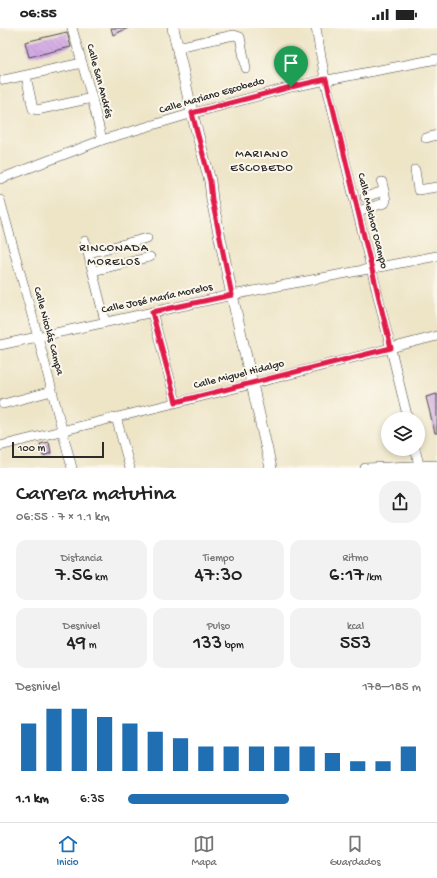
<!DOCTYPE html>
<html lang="es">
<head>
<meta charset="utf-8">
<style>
  body { margin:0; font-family:"Gochi Hand",sans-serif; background:#f2f2f2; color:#222; height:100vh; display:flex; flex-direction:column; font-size:15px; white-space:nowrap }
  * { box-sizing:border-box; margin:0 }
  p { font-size:13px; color:#767676 }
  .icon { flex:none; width:22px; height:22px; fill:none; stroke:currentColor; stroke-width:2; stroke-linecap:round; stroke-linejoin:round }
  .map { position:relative; height:440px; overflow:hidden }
  .drawer { display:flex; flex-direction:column; background:#fff; flex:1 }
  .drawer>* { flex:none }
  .tools { position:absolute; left:381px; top:384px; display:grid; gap:8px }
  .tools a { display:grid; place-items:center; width:44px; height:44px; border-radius:50%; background:#fff; box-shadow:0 2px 6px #0003; font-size:20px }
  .scale { position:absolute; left:12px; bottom:10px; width:92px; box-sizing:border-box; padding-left:4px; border:2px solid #2b2b2b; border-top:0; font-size:11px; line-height:14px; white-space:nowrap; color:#2b2b2b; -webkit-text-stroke:3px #fbf7ec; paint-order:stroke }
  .pin { position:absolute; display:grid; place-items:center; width:34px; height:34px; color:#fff; margin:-41px -17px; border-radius:50% 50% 50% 0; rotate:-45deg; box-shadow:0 0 4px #0007 }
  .pin .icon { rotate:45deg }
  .round { display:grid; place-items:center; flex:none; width:42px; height:42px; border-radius:16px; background:#f2f2f2 }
  .headline { display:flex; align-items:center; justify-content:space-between; height:68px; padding:0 16px }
  h1 { font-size:22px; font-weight:600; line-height:30px }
  .stats { display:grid; grid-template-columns:repeat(3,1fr); gap:6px; height:68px; padding:4px 16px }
  .stats div { display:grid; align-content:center; border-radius:10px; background:#f2f2f2; text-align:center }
  .stats b { font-size:20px; font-weight:600 }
  .stats small { font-size:11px; font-weight:400 }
  .stats p { font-size:11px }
  .chart { height:112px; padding:8px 16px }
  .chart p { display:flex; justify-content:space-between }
  .chart svg { width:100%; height:72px; margin-top:4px; stroke:#1f6fb2; stroke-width:6 }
  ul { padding:0 16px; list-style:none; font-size:13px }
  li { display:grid; grid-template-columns:64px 48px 1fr; align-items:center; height:30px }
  li i { height:10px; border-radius:5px; background:#1f6fb2 }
  .status { display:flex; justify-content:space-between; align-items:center; height:28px; padding:0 20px; background:#fff; direction:ltr }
  .status svg { height:11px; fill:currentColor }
  .dock { display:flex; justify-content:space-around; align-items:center; height:56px; border-top:1px solid #e0e0e0; background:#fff; font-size:11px; color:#767676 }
  .dock a { display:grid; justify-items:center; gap:2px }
  .dock .active { color:#1f6fb2 }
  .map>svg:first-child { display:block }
  .building { fill:url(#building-back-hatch) }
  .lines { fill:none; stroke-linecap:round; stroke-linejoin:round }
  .minor-casing { stroke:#484742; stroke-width:10 }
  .major-casing { stroke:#484742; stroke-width:12 }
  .minor { stroke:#fff; stroke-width:9 }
  .major { stroke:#fff; stroke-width:11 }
  .route-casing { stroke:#fff; stroke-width:8 }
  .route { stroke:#e11d48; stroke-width:5 }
  .labels { text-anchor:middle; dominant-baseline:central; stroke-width:4; stroke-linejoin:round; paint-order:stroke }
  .street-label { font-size:11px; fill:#2b2b2b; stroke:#fbf7ec }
  .neighbourhood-label { font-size:12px; letter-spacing:1px; fill:#2b2b2b; stroke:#fbf7ec }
</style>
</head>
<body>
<div class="status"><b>06:55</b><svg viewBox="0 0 49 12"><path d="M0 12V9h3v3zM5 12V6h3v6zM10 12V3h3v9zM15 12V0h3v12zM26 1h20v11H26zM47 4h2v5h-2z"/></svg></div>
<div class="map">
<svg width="437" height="440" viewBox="0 0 437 440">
  <defs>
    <pattern id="building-back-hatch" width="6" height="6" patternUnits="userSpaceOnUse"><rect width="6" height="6" fill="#cea1e4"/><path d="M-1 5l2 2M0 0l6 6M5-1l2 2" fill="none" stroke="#a783b9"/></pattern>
  </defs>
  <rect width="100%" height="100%" fill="#fbf7ec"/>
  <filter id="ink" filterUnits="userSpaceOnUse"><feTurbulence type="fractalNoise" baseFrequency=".025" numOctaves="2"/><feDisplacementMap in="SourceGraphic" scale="8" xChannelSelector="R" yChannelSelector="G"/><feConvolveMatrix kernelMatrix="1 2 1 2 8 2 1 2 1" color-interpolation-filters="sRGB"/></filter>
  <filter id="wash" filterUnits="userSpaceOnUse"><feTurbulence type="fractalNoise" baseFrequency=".012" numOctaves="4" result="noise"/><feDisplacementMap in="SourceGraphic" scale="16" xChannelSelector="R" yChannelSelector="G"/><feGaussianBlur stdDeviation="0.9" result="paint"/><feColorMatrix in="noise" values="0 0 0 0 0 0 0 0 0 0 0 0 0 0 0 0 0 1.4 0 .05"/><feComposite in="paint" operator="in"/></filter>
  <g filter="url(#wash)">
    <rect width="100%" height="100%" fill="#eee5c7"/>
    <g id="blocks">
      <g class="building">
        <polygon points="111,0 128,0 113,7"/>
        <polygon points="67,4 71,19 29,29 25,14"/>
        <polygon points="437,366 437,405 435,405 426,369"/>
        <polygon points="49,414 51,425 43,428 40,416"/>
      </g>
    </g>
  </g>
  <g filter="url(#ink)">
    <use href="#blocks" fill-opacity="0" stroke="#484742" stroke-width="1"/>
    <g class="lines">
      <defs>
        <g id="minor">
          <polyline points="72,0 92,70 102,112"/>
          <polyline points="316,0 325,51 408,391"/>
          <polyline points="177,19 234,7 240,9 246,40"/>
          <polyline points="26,48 33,81 37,82 92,70"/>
          <polyline points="4,52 82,35"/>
          <polyline points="426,110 437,107"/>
          <polyline points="415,142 418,162 437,159"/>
          <polyline points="0,151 102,112 190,86 291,59 437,31"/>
          <polyline points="365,169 384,163"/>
          <polyline points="0,172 38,309 72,440"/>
          <polyline points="358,183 385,175 386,172 382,154"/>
          <polyline points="85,213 105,293"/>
          <polyline points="89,225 147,210"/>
          <polyline points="93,243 150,229"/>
          <polyline points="152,284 176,374"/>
          <polyline points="0,317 232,267 437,228"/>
          <polyline points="3,376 52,363"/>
          <polyline points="116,389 130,440"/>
          <polyline points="0,418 252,356 437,308"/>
          <polyline points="415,421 420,440"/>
          <polyline points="365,440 437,437"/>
        </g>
        <polyline id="major" points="173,0 192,85 210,153 212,172 232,267 271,440"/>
      </defs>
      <use href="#minor" class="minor-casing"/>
      <use href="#major" class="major-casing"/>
      <use href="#minor" class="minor"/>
      <use href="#major" class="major"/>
    </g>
  </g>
  <g class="lines" filter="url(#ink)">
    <defs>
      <polygon id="route" points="326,51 391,320 176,374 152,284 232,267 212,172 210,153 192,85 291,59"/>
    </defs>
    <use href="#route" class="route-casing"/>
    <use href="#route" class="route"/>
  </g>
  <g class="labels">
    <g class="street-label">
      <text transform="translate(99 53) rotate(75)">Calle San Andrés</text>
      <text transform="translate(212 68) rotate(-16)">Calle Mariano Escobedo</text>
      <text transform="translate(372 193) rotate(76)">Calle Melchor Ocampo</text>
      <text transform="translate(157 271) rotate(-12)">Calle José María Morelos</text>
      <text transform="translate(48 303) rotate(75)">Calle Nicolás Campa</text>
      <text transform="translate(239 347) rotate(-14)">Calle Miguel Hidalgo</text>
    </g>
    <g class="neighbourhood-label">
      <text x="262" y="127">MARIANO<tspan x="262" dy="14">ESCOBEDO</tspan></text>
      <text x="114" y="221">RINCONADA<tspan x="114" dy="14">MORELOS</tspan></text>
    </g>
  </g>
</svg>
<div class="tools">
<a><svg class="icon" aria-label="layers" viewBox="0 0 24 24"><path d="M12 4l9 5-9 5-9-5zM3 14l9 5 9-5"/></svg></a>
</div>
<div class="scale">100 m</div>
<div class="pin" style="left:291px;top:59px;background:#1e9e55"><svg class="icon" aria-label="arrive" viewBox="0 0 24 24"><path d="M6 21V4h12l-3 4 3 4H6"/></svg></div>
</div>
<section class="drawer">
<div class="headline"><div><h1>Carrera matutina</h1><p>06:55 · 7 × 1.1 km</p></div><a class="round"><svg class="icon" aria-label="share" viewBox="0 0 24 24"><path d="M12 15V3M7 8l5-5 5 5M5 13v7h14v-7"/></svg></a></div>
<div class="stats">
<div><p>Distancia</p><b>7.56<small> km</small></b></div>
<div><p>Tiempo</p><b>47:30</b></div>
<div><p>Ritmo</p><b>6:17<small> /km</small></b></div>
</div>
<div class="stats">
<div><p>Desnivel</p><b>49<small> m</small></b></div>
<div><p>Pulso</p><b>133<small> bpm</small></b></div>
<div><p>kcal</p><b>553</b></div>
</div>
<div class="chart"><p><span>Desnivel</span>178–185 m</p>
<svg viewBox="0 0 160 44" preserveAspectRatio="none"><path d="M5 44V15M15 44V6M25 44V6M35 44V11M45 44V15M55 44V20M65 44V24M75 44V29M85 44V29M95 44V29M105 44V29M115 44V29M125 44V33M135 44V38M145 44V38M155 44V29"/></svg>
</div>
<ul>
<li><b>1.1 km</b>6:35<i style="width:55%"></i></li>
</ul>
</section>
<nav class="dock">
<a class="active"><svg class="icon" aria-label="home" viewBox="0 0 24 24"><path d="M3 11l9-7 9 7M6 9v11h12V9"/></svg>Inicio</a>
<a><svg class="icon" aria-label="map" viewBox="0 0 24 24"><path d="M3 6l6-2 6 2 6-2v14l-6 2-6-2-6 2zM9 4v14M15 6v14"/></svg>Mapa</a>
<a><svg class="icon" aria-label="saved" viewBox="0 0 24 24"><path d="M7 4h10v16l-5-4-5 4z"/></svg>Guardados</a>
</nav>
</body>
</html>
